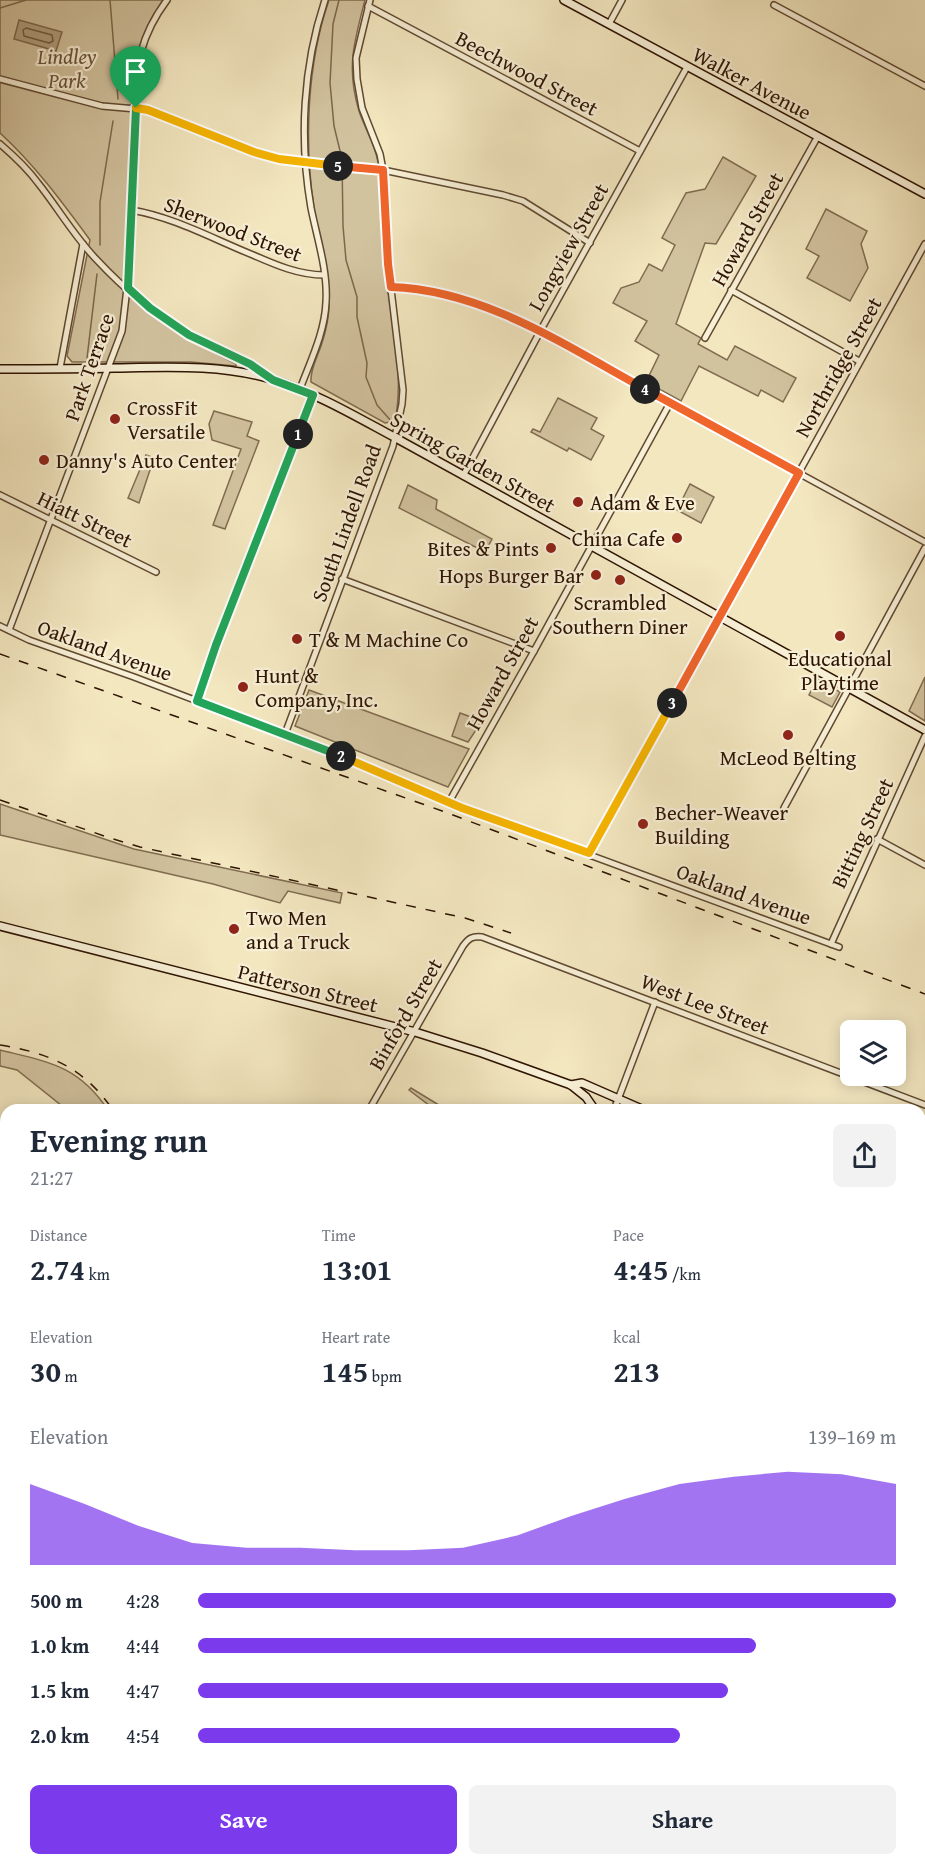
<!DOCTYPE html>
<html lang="en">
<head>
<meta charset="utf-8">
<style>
  body { margin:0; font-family:"Gentium Book Plus",serif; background:#f2f2f3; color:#1f2937; height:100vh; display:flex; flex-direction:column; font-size:22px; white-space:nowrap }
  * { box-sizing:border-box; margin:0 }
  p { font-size:20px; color:#747a83 }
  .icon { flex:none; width:33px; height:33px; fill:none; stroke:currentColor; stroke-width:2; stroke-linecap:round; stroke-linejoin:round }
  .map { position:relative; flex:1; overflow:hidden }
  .side { position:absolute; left:0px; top:1104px; width:926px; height:762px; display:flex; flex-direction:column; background:#fff; border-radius:18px 18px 0 0; box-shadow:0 3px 15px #0003 }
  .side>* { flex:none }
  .buttons { position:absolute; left:840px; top:1020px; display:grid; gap:12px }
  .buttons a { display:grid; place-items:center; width:66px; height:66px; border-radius:9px; background:#fff; box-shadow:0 3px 15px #0003; font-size:30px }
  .pin { position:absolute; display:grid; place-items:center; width:51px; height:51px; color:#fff; margin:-62px -26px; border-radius:50% 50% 50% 0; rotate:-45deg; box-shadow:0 0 6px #0007 }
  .pin .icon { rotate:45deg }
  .km { position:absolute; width:30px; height:30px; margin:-15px; border-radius:50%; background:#222; color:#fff; font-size:16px; line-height:30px; text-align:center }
  .round { display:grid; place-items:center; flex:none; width:63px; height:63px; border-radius:9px; background:#f2f2f3 }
  .overview { display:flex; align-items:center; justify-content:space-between; height:102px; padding:0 30px }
  h1 { font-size:33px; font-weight:800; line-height:45px }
  .figures { display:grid; grid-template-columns:repeat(3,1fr); gap:9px; height:102px; padding:6px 30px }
  .figures div { display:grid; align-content:center }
  .figures b { font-size:30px; font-weight:800 }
  .figures small { font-size:16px; font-weight:400 }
  .figures p { font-size:16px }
  .chart { height:168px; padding:12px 30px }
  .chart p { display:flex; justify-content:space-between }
  .chart svg { width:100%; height:108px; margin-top:6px; fill:#7c3aed; opacity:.7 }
  .primary-button { display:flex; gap:12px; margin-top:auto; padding:12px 30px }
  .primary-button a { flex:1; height:69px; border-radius:9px; background:#7c3aed; color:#fff; font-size:24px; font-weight:800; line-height:69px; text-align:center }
  .primary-button a+a { background:#f2f2f3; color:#1f2937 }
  ul { padding:0 30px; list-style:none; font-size:20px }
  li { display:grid; grid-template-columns:96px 72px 1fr; align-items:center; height:45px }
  li i { height:15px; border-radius:8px; background:#7c3aed }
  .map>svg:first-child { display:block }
  .green { fill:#d2c39f; stroke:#806c50; stroke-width:1.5 }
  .water { fill:#b09f7f; stroke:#7c674c; stroke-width:1.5 }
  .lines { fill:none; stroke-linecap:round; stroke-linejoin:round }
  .shore { stroke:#6f5a40; stroke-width:1.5 }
  .stream { stroke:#7c674c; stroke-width:1.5 }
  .street-casing { stroke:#5f4930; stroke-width:8 }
  .secondary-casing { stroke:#2e1400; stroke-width:10 }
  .primary-casing { stroke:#2e1400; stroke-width:10 }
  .street { stroke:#f7efd6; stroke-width:5 }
  .secondary { stroke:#f7efd6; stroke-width:7 }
  .primary { stroke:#f3e7c0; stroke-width:8 }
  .rail { stroke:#2e1400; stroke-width:1.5; stroke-dasharray:10 10; stroke-linecap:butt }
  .split-1-casing { stroke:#fff; stroke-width:12 }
  .split-2-casing { stroke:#fff; stroke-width:12 }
  .split-3-casing { stroke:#fff; stroke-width:12 }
  .split-4-casing { stroke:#fff; stroke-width:12 }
  .split-5-casing { stroke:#fff; stroke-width:12 }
  .split-6-casing { stroke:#fff; stroke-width:12 }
  .split-1 { stroke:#22a559; stroke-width:8 }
  .split-2 { stroke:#22a559; stroke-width:8 }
  .split-3 { stroke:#f5b400; stroke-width:8 }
  .split-4 { stroke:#f0652b; stroke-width:8 }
  .split-5 { stroke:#f0652b; stroke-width:8 }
  .split-6 { stroke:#f5b400; stroke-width:8 }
  .poi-dot { fill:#8f2418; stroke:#f7efd6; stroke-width:2 }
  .labels { text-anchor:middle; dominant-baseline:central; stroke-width:4.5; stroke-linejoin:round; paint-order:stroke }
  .park-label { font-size:21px; font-style:italic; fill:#675138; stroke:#f7efd6 }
  .street-label { font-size:21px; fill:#2e1400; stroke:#f7efd6 }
  .poi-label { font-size:21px; fill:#2e1400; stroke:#f7efd6; text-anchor:start }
</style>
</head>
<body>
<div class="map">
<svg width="925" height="1866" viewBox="0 0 925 1866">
  <rect width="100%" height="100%" fill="#f3e7c0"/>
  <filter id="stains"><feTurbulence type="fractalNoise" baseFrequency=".00333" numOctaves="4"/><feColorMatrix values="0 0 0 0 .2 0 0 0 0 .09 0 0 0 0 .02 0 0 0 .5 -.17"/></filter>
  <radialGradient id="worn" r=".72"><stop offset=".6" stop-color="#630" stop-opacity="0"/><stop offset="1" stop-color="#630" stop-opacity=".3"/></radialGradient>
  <g class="green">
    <path d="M0 0H163L151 19 142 39 133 80 124 293 187 338 236 364V366L191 362H72L67 356 90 240C62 202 35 165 0 133Z"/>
    <path d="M329 0H365C354 42 346 68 359 111 365 129 375 144 378 162 384 198 383 235 386 271 390 320 405 372 395 421L385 423 311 382C310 369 318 356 322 343 326 331 329 316 329 303 330 271 319 239 314 208 304 142 307 64 329 0Z"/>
    <polygon points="723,157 756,176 716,244 705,243 676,324 701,338 698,344 727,360 735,346 796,378 783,402 761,390 758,396 699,366 681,401 646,382 659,355 635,341 647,321 613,303 621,288 639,282 649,264 662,271 675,245 662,238 686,193 705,189"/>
    <polygon points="826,209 867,231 861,244 868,268 850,301 807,278 819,256 806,249"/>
    <polygon points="558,398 597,418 591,429 604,436 591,460 569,448 567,451 531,432 533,429 540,432"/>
    <polygon points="214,411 252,422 247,436 259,441 225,529 213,525 241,449 212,440 209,424"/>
    <polygon points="146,455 154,458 139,503 128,498"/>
    <polygon points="690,484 714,497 701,523 677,510"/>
    <polygon points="408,485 437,500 436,509 492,539 485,552 399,508"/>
    <polygon points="925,677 925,721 909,711"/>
    <polygon points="817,679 840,692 832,707 809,695"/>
    <polygon points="309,690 469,749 448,787 295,726"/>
    <polygon points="460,713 482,721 468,742 452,736"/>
    <polygon points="0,804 134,849 342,893 340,903 288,891 280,903 213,884 0,835"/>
    <path d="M0 1050C48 1062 78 1065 108 1110H60L62 1106 17 1070 0 1066Z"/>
    <polygon points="411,1088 442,1107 452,1110 431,1110 430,1106 409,1090"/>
    <polygon points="0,1140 6,1144 6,1198 0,1195"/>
    <polygon points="925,1150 925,1721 920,1719 920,1154"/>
    <polygon points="920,1740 925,1742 925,1773 920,1771"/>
    <polygon points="0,1771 6,1776 6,1860 95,1860 100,1866 0,1866"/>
    <polygon points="920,1783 925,1784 925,1806 920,1822"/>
    <polygon points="761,1860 845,1860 861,1865 863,1860 905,1860 903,1866 758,1866"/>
  </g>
  <polygon class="water" points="19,20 62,32 56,51 14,39"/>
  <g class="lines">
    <polygon class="shore" points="26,28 52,35 53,41 49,43 24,36 23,30"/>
    <g class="stream">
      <polyline points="110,0 118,99"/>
      <polyline points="339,0 333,24 330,83 334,126 342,159 343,226 346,260 357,297 357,317 367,363 366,377 377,405 392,422"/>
      <polyline points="0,8 26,0"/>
      <polyline points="100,245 100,202 113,121"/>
      <polyline points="87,358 97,274"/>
      <polyline points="0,1165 6,1162"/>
    </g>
    <defs>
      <g id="street">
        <polyline points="774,5 925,86"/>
        <polyline points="368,6 640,151"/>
        <polyline points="609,24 622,0"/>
        <polyline points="0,79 102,106 148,110 254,152 279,159 306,163 383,170 503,195 523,201 590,243"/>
        <path d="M0 144C14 156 27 168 38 183 58 208 74 236 96 259 123 288 155 315 188 335 214 350 243 360 269 377"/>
        <path d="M131 210C174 217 213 239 253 255 276 265 299 275 324 275"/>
        <path d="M391 287C444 288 494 309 540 332L925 542"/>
        <polyline points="731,290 859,361"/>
        <polyline points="705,338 818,136"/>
        <polyline points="60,368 83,244"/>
        <path d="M300 389C310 362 325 332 326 302 328 271 317 238 311 208 299 139 303 66 325 0"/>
        <polyline points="463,476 543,326 687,67"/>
        <polyline points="0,495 156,572"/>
        <polyline points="342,579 534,651"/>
        <polyline points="0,626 29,640 134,677 350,759 462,808 839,947"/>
        <path d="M9 630 122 331 127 288 136 108C135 65 141 35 167 0"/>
        <polyline points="197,701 216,645 313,395"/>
        <polyline points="285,734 393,446 402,404 403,390 388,264 383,170 380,154 362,108 357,79 356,58 370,0"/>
        <polyline points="449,802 534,651 670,403"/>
        <polyline points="784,808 925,548"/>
        <polyline points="877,839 925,865"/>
        <polyline points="589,853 925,244"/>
        <polyline points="831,944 925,736"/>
        <path d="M369 1110 463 946C469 938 472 936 482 937L925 1105"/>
        <polyline points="614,1110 655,1002"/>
        <polyline points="0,1134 6,1138"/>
        <polyline points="0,1247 6,1250"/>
        <polyline points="0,1559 6,1564"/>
        <polyline points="0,1653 6,1660"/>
        <polyline points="0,1690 6,1698"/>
        <polyline points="920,1729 925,1731"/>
        <polyline points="920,1778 925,1780"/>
        <polyline points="138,1860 144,1866"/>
        <polyline points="233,1860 236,1866"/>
        <polyline points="341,1866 343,1860"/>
      </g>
      <g id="secondary">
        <polyline points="564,0 925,194"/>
        <path d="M0 369C38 369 76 369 115 368 167 367 223 364 274 380 316 393 355 416 394 437L925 730"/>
        <polyline points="0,926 415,1032 482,1053 571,1085 586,1097 595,1110"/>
        <polyline points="571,1085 582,1083 644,1110"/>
        <polyline points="0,1459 6,1462"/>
        <polyline points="920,1853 925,1837"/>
        <polyline points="592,1860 603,1866"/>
        <polyline points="915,1866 917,1860"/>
      </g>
      <g id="primary">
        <polyline points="920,1129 925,1127"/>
        <polyline points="920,1139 925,1136"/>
        <polyline points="920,1145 925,1142"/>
        <polyline points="0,1673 6,1668"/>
      </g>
    </defs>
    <use href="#street" class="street-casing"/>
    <use href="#secondary" class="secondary-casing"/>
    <use href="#primary" class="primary-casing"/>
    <use href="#street" class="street"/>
    <use href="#secondary" class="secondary"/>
    <use href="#primary" class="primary"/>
    <g class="rail">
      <polyline points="0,654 445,812 925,994"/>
      <polyline points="0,800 110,838 140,847 465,918 511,933"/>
      <path d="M0 1045C50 1053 84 1068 113 1110"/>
    </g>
  </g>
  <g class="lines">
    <defs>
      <polyline id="split-1" points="136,108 128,288 150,308 189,335 250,364 273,380 313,395 298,434"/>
      <polyline id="split-2" points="298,434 216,645 197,701 341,756"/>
      <polyline id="split-3" points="341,756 462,808 589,853 672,703"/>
      <polyline id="split-4" points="645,389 799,473 672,703"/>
      <path id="split-5" d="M338 166 383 170 388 264 391 287C484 290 566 346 645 389"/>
      <polyline id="split-6" points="136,108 148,110 254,152 279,159 338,166"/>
    </defs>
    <use href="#split-1" class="split-1-casing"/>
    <use href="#split-2" class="split-2-casing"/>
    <use href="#split-3" class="split-3-casing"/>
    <use href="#split-4" class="split-4-casing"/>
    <use href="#split-5" class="split-5-casing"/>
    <use href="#split-6" class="split-6-casing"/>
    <use href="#split-1" class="split-1"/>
    <use href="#split-2" class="split-2"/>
    <use href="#split-3" class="split-3"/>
    <use href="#split-4" class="split-4"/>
    <use href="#split-5" class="split-5"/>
    <use href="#split-6" class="split-6"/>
  </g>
  <g class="poi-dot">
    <circle cx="115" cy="419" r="6"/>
    <circle cx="44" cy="460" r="6"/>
    <circle cx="578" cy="502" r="6"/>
    <circle cx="677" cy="538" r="6"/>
    <circle cx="551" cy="548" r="6"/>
    <circle cx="596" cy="575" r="6"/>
    <circle cx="620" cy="580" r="6"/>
    <circle cx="840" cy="636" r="6"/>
    <circle cx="297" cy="639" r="6"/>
    <circle cx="243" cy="687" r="6"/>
    <circle cx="788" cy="735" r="6"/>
    <circle cx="643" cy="824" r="6"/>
    <circle cx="234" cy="929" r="6"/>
  </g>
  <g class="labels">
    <g class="park-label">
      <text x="67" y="56">Lindley<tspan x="67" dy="24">Park</tspan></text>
    </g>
    <g class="street-label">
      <text transform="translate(527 73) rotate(28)">Beechwood Street</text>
      <text transform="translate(752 83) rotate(28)">Walker Avenue</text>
      <text transform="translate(233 229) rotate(21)">Sherwood Street</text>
      <text transform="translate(747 229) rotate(-61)">Howard Street</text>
      <text transform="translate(568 247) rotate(-61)">Longview Street</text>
      <text transform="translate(89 367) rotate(-71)">Park Terrace</text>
      <text transform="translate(838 367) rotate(-61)">Northridge Street</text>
      <text transform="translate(473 462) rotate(29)">Spring Garden Street</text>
      <text transform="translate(85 519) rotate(26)">Hiatt Street</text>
      <text transform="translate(346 523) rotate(-70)">South Lindell Road</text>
      <text transform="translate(105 650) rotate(20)">Oakland Avenue</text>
      <text transform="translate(502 673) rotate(-61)">Howard Street</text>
      <text transform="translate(862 833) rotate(-65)">Bitting Street</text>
      <text transform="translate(744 894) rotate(20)">Oakland Avenue</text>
      <text transform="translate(308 988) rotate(14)">Patterson Street</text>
      <text transform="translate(705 1004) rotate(21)">West Lee Street</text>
      <text transform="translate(405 1014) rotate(-60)">Binford Street</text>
    </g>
    <g class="poi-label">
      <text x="127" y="407">CrossFit<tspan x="127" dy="24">Versatile</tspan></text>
      <text x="56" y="460">Danny's Auto Center</text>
      <text x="590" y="502">Adam &amp; Eve</text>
      <text x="665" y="538" text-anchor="end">China Cafe</text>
      <text x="539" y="548" text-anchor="end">Bites &amp; Pints</text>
      <text x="584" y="575" text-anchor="end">Hops Burger Bar</text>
      <text x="620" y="602" text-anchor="middle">Scrambled<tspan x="620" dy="24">Southern Diner</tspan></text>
      <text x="309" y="639">T &amp; M Machine Co</text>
      <text x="840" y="658" text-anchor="middle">Educational<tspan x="840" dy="24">Playtime</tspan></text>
      <text x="255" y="675">Hunt &amp;<tspan x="255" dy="24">Company, Inc.</tspan></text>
      <text x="788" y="757" text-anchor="middle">McLeod Belting</text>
      <text x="655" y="812">Becher-Weaver<tspan x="655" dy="24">Building</tspan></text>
      <text x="246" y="917">Two Men<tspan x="246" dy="24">and a Truck</tspan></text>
    </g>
  </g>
  <rect width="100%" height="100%" filter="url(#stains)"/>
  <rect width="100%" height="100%" fill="url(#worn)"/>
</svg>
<div class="buttons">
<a><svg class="icon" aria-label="layers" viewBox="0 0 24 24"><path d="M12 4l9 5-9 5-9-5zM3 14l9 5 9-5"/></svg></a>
</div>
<div class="pin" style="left:136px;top:108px;background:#1e9e55"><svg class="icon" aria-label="arrive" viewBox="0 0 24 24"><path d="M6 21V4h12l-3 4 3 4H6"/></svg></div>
<b class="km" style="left:298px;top:434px">1</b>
<b class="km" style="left:341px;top:756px">2</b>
<b class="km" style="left:672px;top:703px">3</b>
<b class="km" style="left:645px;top:389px">4</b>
<b class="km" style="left:338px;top:166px">5</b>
<section class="side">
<div class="overview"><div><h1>Evening run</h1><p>21:27</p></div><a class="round"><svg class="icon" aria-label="share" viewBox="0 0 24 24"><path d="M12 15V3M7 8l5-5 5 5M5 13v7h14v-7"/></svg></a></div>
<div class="figures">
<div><p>Distance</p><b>2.74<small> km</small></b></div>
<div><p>Time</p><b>13:01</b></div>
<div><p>Pace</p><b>4:45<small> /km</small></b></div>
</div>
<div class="figures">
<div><p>Elevation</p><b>30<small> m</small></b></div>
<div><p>Heart rate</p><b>145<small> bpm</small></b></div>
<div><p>kcal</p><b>213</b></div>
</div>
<div class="chart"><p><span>Elevation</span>139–169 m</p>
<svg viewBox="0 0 160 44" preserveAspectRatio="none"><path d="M0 44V11L10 19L20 28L30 35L40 37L50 37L60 38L70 38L80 37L90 32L100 24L110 17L120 11L130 8L140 6L150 7L160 11V44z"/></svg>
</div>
<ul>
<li><b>500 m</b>4:28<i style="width:100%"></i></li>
<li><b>1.0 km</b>4:44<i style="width:80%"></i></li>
<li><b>1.5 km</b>4:47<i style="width:76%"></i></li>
<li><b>2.0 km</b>4:54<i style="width:69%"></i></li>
</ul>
<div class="primary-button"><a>Save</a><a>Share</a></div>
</section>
</div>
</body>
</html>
